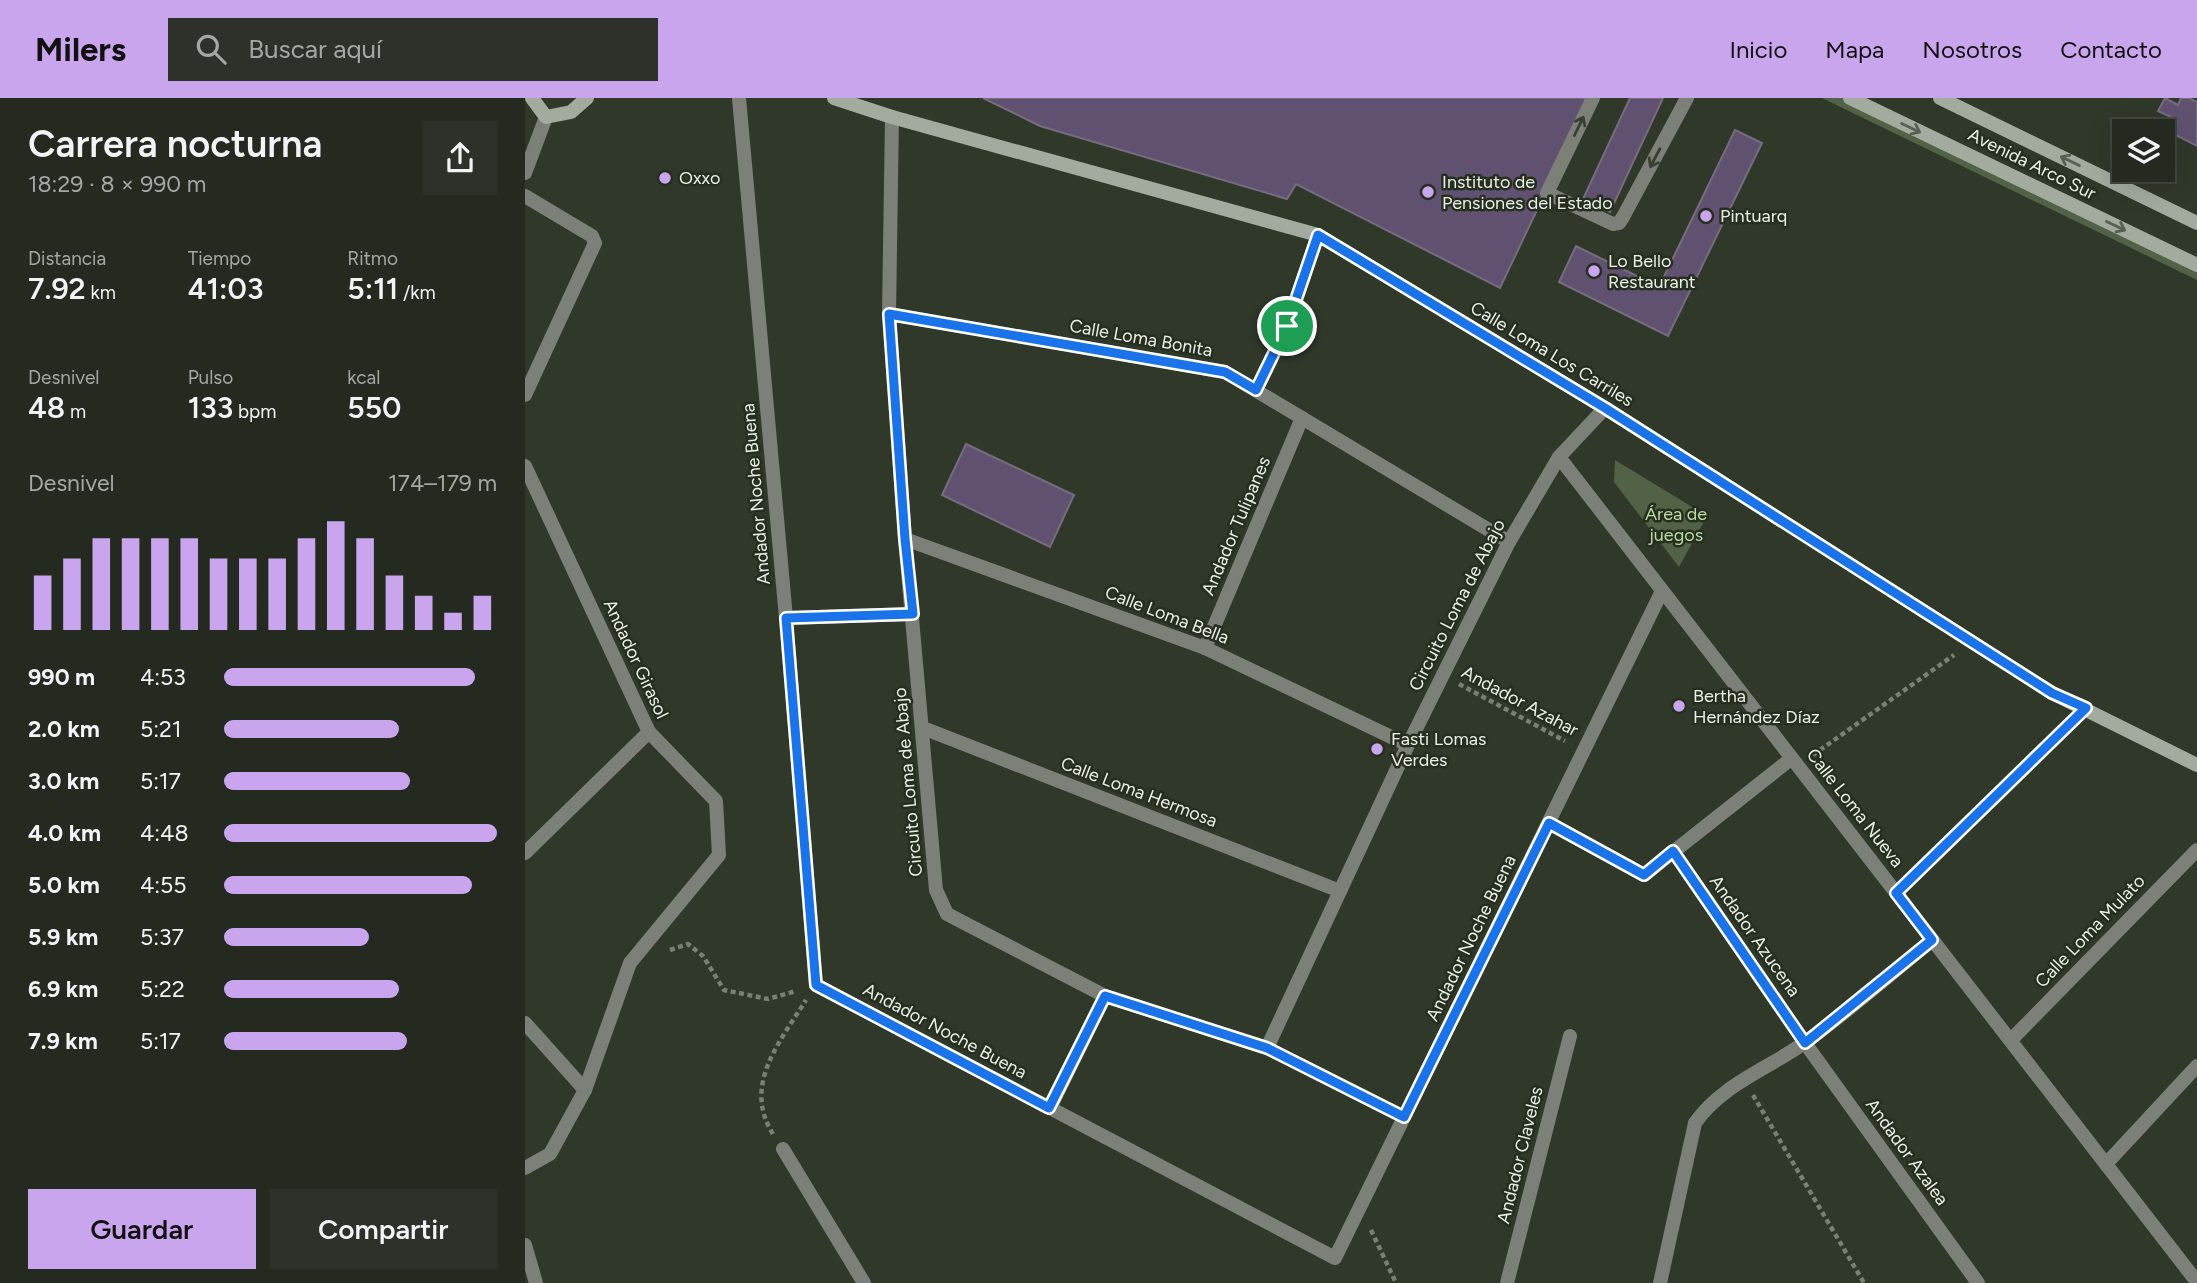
<!DOCTYPE html>
<html lang="es">
<head>
<meta charset="utf-8">
<style>
  body { margin:0; font-family:Figtree,sans-serif; background:#2c3229; color:#f1f3f6; height:100vh; display:flex; flex-direction:column; font-size:26px; white-space:nowrap }
  * { box-sizing:border-box; margin:0 }
  p { font-size:23px; color:#a3a7a5 }
  .icon { flex:none; width:38px; height:38px; fill:none; stroke:currentColor; stroke-width:2; stroke-linecap:round; stroke-linejoin:round }
  .map { position:relative; flex:1; overflow:hidden }
  .panel { display:flex; flex-direction:column; background:#242a20; width:525px }
  .panel>* { flex:none }
  .fabs { position:absolute; left:1587px; top:21px; display:grid; gap:14px }
  .fabs a { display:grid; place-items:center; width:63px; height:63px; border-radius:0px; background:#242a20; box-shadow:0 7px 28px #0002,0 0 0 2px #41463e; font-size:35px }
  .pin { position:absolute; display:grid; place-items:center; width:60px; height:60px; color:#fff; margin:-30px; border:4px solid #fff; border-radius:50%; box-shadow:0 2px 7px #0007 }
  .round { display:grid; place-items:center; flex:none; width:74px; height:74px; border-radius:0px; background:#2c3229 }
  .overview { display:flex; align-items:center; justify-content:space-between; height:119px; padding:0 28px }
  h1 { font-size:38px; font-weight:600; line-height:52px }
  .stats { display:grid; grid-template-columns:repeat(3,1fr); gap:10px; height:119px; padding:7px 28px }
  .stats div { display:grid; align-content:center }
  .stats b { font-size:30px; font-weight:600 }
  .stats small { font-size:19px; font-weight:400 }
  .stats p { font-size:19px }
  .chart { height:196px; padding:14px 28px }
  .chart p { display:flex; justify-content:space-between }
  .chart svg { width:100%; height:126px; margin-top:7px; stroke:#c9a5ee; stroke-width:6 }
  .cta { display:flex; gap:14px; margin-top:auto; padding:14px 28px }
  .cta a { flex:1; height:80px; border-radius:0px; background:#c9a5ee; color:#111; font-size:28px; font-weight:600; line-height:80px; text-align:center }
  .cta a+a { background:#2c3229; color:#f1f3f6 }
  ul { padding:0 28px; list-style:none; font-size:23px }
  li { display:grid; grid-template-columns:112px 84px 1fr; align-items:center; height:52px }
  li i { height:18px; border-radius:9px; background:#c9a5ee }
  header { display:flex; align-items:center; gap:42px; box-sizing:border-box; height:98px; padding:0 35px; background:#c9a5ee; color:#111 }
  header strong { font-size:33px }
  nav { display:flex; gap:38px; margin-inline-start:auto; font-size:24px }
  .search { width:490px; height:63px; background:#2c3229; display:flex; align-items:center; gap:18px; box-sizing:border-box; padding:0 24px; border-radius:0px; color:#a3a7a5; font-size:26px }
  main { display:flex; flex:1; min-height:0 }
  .map>svg:first-child { display:block }
  .green { fill:#526247 }
  .building { fill:#615171; stroke:#756d7e; stroke-width:2 }
  .lines { fill:none; stroke-linecap:round; stroke-linejoin:round }
  .path { stroke:#787f73; stroke-width:4.5; stroke-dasharray:5 3.5; stroke-linecap:butt }
  .lane { stroke:#7c8079; stroke-width:14 }
  .street { stroke:#7c8079; stroke-width:14 }
  .secondary { stroke:#a3ab9f; stroke-width:14 }
  .oneway { stroke:#373e32 }
  .oneway2 { stroke:#586053 }
  .route-casing { stroke:#fff; stroke-width:14 }
  .route { stroke:#1a73e8; stroke-width:9 }
  .poi-dot { fill:#c9a5ee; stroke:#262e20; stroke-width:2.5 }
  .labels { text-anchor:middle; dominant-baseline:central; stroke-width:5; stroke-linejoin:round; paint-order:stroke }
  .street-label { font-size:18px; fill:#e9efe6; stroke:#262e20 }
  .poi-label { font-size:18px; fill:#e9efe6; stroke:#262e20; text-anchor:start }
  .park-label { font-size:18px; fill:#badba3; stroke:#262e20 }
</style>
</head>
<body>
<header>
<strong>Milers</strong>
<div class="search"><svg class="icon" aria-label="search" viewBox="0 0 24 24"><circle cx="10" cy="10" r="6"/><path d="M15 15l6 6"/></svg>Buscar aquí</div>
<nav><a>Inicio</a><a>Mapa</a><a>Nosotros</a><a>Contacto</a></nav>
</header>
<main>
<section class="panel">
<div class="overview"><div><h1>Carrera nocturna</h1><p>18:29 · 8 × 990 m</p></div><a class="round"><svg class="icon" aria-label="share" viewBox="0 0 24 24"><path d="M12 15V3M7 8l5-5 5 5M5 13v7h14v-7"/></svg></a></div>
<div class="stats">
<div><p>Distancia</p><b>7.92<small> km</small></b></div>
<div><p>Tiempo</p><b>41:03</b></div>
<div><p>Ritmo</p><b>5:11<small> /km</small></b></div>
</div>
<div class="stats">
<div><p>Desnivel</p><b>48<small> m</small></b></div>
<div><p>Pulso</p><b>133<small> bpm</small></b></div>
<div><p>kcal</p><b>550</b></div>
</div>
<div class="chart"><p><span>Desnivel</span>174–179 m</p>
<svg viewBox="0 0 160 44" preserveAspectRatio="none"><path d="M5 44V25M15 44V19M25 44V12M35 44V12M45 44V12M55 44V12M65 44V19M75 44V19M85 44V19M95 44V12M105 44V6M115 44V12M125 44V25M135 44V32M145 44V38M155 44V32"/></svg>
</div>
<ul>
<li><b>990 m</b>4:53<i style="width:92%"></i></li>
<li><b>2.0 km</b>5:21<i style="width:64%"></i></li>
<li><b>3.0 km</b>5:17<i style="width:68%"></i></li>
<li><b>4.0 km</b>4:48<i style="width:100%"></i></li>
<li><b>5.0 km</b>4:55<i style="width:91%"></i></li>
<li><b>5.9 km</b>5:37<i style="width:53%"></i></li>
<li><b>6.9 km</b>5:22<i style="width:64%"></i></li>
<li><b>7.9 km</b>5:17<i style="width:67%"></i></li>
</ul>
<div class="cta"><a>Guardar</a><a>Compartir</a></div>
</section>
<div class="map">
<svg width="1672" height="1185" viewBox="0 0 1672 1185">
  <rect width="100%" height="100%" fill="#30382a"/>
  <g class="green">
    <polygon points="1297,0 1340,0 1672,159 1672,182"/>
    <polygon points="1090,362 1182,418 1154,469 1089,384"/>
  </g>
  <g class="building">
    <polygon points="458,0 1065,0 975,190 771,86 762,101 515,28"/>
    <polygon points="1105,0 1138,0 1085,114 1058,101"/>
    <polygon points="1640,0 1653,7 1656,0 1664,0 1672,4 1672,48 1639,31 1646,19 1633,13"/>
    <polygon points="1210,32 1237,45 1143,238 1034,184 1051,148 1134,189"/>
    <polygon points="441,346 549,397 525,449 417,397"/>
  </g>
  <g class="lines">
    <g class="path">
      <polyline points="934,586 1040,643"/>
      <polyline points="1288,657 1429,557"/>
      <polyline points="1159,768 1269,928"/>
      <polyline points="1384,782 1546,625"/>
      <polyline points="145,852 163,846 178,858 199,892 243,901 271,893"/>
      <polyline points="758,959 863,1011"/>
      <polyline points="1228,997 1339,1185"/>
      <path d="M248 1036C217 987 255 944 281 902"/>
      <polyline points="846,1132 871,1185"/>
    </g>
    <polyline class="lane" points="1068,0 1022,95 1088,126 1094,125 1098,119 1162,0"/>
    <g class="street">
      <polyline points="214,0 261,520 291,887 810,1160 1137,493"/>
      <polyline points="367,19 364,216 380,441 411,792 422,816 580,898 742,950 883,647 984,444 1034,359 1080,310"/>
      <polyline points="0,75 21,19"/>
      <polyline points="0,98 67,138 70,145 0,297"/>
      <polyline points="364,216 700,274 984,444"/>
      <polyline points="731,292 762,228 793,137"/>
      <polyline points="1034,359 1672,1184"/>
      <polyline points="0,368 124,634 191,703 194,757 105,865 60,992 25,1056 0,1070"/>
      <polyline points="380,441 680,550 883,647"/>
      <polyline points="261,520 388,516"/>
      <polyline points="680,550 777,320"/>
      <polyline points="398,630 815,793"/>
      <polyline points="1024,725 1119,777 1267,660"/>
      <polyline points="0,755 124,634"/>
      <polyline points="0,925 60,992"/>
      <polyline points="1486,942 1672,752"/>
      <polyline points="1280,945 1453,1185"/>
      <polyline points="525,1010 580,898"/>
      <polyline points="258,1051 339,1185"/>
      <polyline points="1581,1066 1672,968"/>
      <polyline points="0,1147 11,1185"/>
      <polyline points="982,1185 1045,938"/>
      <path d="M1135 1185 1170 1025C1197 986 1245 970 1282 943 1325 912 1366 876 1407 842"/>
    </g>
    <g class="secondary">
      <polyline points="7,0 21,19 46,14 62,0"/>
      <polyline points="309,0 367,19 793,137 1080,310 1527,595 1672,667"/>
      <polyline points="1325,0 1672,167"/>
      <polyline points="1415,0 1672,125"/>
    </g>
  </g>
  <defs><path id="oneway-shaft" d="M-6 0H5M1.5-3L5.5 0L1.5 3" fill="none" stroke-width="1.6" stroke-linecap="round" stroke-linejoin="round" transform="scale(1.75)"/></defs>
  <g class="oneway">
    <use href="#oneway-shaft" transform="translate(1054 28) rotate(-64)"/>
    <use href="#oneway-shaft" transform="translate(1130 60) rotate(118)"/>
  </g>
  <g class="oneway2">
    <use href="#oneway-shaft" transform="translate(1386 30) rotate(26)"/>
    <use href="#oneway-shaft" transform="translate(1545 63) rotate(-154)"/>
    <use href="#oneway-shaft" transform="translate(1591 128) rotate(26)"/>
  </g>
  <g class="lines">
    <defs>
      <polygon id="route" points="793,137 1080,310 1527,595 1561,610 1371,795 1407,842 1280,945 1148,753 1119,777 1024,725 879,1019 742,950 580,898 524,1010 291,887 261,520 388,516 380,441 364,216 700,274 731,292 762,228"/>
    </defs>
    <use href="#route" class="route-casing"/>
    <use href="#route" class="route"/>
  </g>
  <g class="poi-dot">
    <circle cx="140" cy="80" r="7"/>
    <circle cx="903" cy="94" r="7"/>
    <circle cx="1181" cy="118" r="7"/>
    <circle cx="1069" cy="173" r="7"/>
    <circle cx="1154" cy="608" r="7"/>
    <circle cx="852" cy="651" r="7"/>
  </g>
  <g class="labels">
    <g class="street-label">
      <text transform="translate(1507 66) rotate(26)">Avenida Arco Sur</text>
      <text transform="translate(616 240) rotate(10)">Calle Loma Bonita</text>
      <text transform="translate(1027 256) rotate(31)">Calle Loma Los Carriles</text>
      <text transform="translate(231 396) rotate(-95)">Andador Noche Buena</text>
      <text transform="translate(711 428) rotate(-67)">Andador Tulipanes</text>
      <text transform="translate(932 507) rotate(-63)">Circuito Loma de Abajo</text>
      <text transform="translate(642 517) rotate(21)">Calle Loma Bella</text>
      <text transform="translate(111 561) rotate(65)">Andador Girasol</text>
      <text transform="translate(995 603) rotate(28)">Andador Azahar</text>
      <text transform="translate(383 684) rotate(-95)">Circuito Loma de Abajo</text>
      <text transform="translate(614 694) rotate(21)">Calle Loma Hermosa</text>
      <text transform="translate(1330 710) rotate(52)">Calle Loma Nueva</text>
      <text transform="translate(1565 833) rotate(-46)">Calle Loma Mulato</text>
      <text transform="translate(1230 838) rotate(55)">Andador Azucena</text>
      <text transform="translate(946 840) rotate(-64)">Andador Noche Buena</text>
      <text transform="translate(420 933) rotate(28)">Andador Noche Buena</text>
      <text transform="translate(1382 1054) rotate(54)">Andador Azalea</text>
      <text transform="translate(995 1057) rotate(-76)">Andador Claveles</text>
    </g>
    <g class="poi-label">
      <text x="154" y="80">Oxxo</text>
      <text x="917" y="84">Instituto de<tspan x="917" dy="21">Pensiones del Estado</tspan></text>
      <text x="1195" y="118">Pintuarq</text>
      <text x="1083" y="163">Lo Bello<tspan x="1083" dy="21">Restaurant</tspan></text>
      <text x="1168" y="598">Bertha<tspan x="1168" dy="21">Hernández Díaz</tspan></text>
      <text x="866" y="641">Fasti Lomas<tspan x="866" dy="21">Verdes</tspan></text>
    </g>
    <g class="park-label">
      <text x="1151" y="416">Área de<tspan x="1151" dy="21">juegos</tspan></text>
    </g>
  </g>
</svg>
<div class="fabs">
<a><svg class="icon" aria-label="layers" viewBox="0 0 24 24"><path d="M12 4l9 5-9 5-9-5zM3 14l9 5 9-5"/></svg></a>
</div>
<div class="pin" style="left:762px;top:228px;background:#1e9e55"><svg class="icon" aria-label="arrive" viewBox="0 0 24 24"><path d="M6 21V4h12l-3 4 3 4H6"/></svg></div>
</div>
</main>
</body>
</html>
